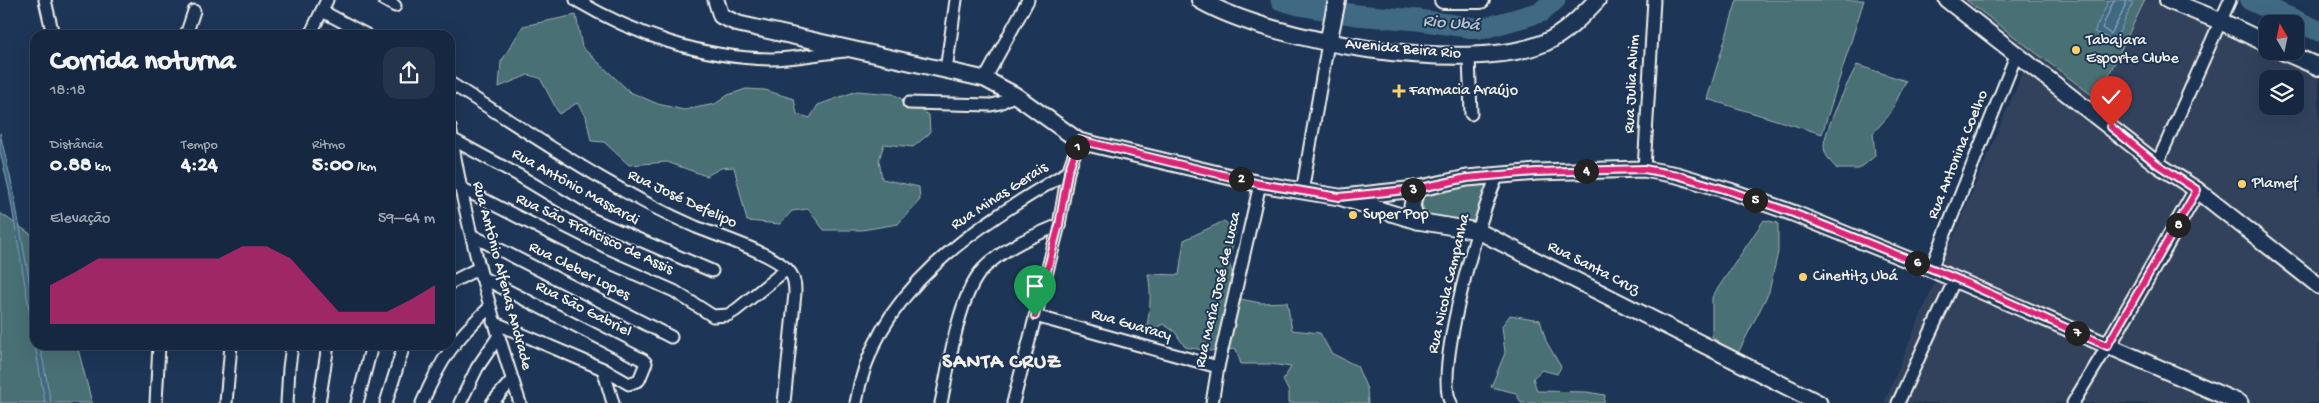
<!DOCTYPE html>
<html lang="pt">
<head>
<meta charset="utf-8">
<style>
  body { margin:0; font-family:"Gochi Hand",sans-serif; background:#23344c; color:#f1f3f6; height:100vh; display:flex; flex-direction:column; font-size:19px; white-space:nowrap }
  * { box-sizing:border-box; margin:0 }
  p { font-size:16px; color:#9ea6b1 }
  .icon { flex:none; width:28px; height:28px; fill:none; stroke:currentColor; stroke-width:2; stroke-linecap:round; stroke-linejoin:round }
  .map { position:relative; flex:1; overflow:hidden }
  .details { position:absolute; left:30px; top:30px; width:425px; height:320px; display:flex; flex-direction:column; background:#162841; border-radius:15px; box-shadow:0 5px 20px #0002,0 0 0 1px #35445a }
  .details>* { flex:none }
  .needle { width:32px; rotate:351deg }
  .buttons { position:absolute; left:2259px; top:15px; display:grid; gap:10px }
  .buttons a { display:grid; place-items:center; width:45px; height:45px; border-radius:10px; background:#162841; box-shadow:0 5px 20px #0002,0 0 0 1px #35445a; font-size:25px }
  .pin { position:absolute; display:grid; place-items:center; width:42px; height:42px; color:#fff; margin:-51px -21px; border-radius:50% 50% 50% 0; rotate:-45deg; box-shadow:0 0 5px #0007 }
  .pin .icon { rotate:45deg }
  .km { position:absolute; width:25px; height:25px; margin:-12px; border-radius:50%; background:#222; color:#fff; font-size:14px; line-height:25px; text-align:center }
  .round { display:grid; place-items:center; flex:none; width:52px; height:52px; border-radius:15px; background:#23344c }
  .headline { display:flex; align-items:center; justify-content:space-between; height:85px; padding:0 20px }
  h1 { font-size:28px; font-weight:700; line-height:38px }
  .figures { display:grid; grid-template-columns:repeat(3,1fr); gap:8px; height:85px; padding:5px 20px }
  .figures div { display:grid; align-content:center }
  .figures b { font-size:21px; font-weight:700 }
  .figures small { font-size:14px; font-weight:400 }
  .figures p { font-size:14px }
  .chart { height:140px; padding:10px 20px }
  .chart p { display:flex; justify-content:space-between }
  .chart svg { width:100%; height:90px; margin-top:5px; fill:#db2777; opacity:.7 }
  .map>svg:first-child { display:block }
  .built { fill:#30435d; fill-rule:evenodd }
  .green { fill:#4a7074; stroke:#9fb0ae }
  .water { fill:#3f6b84; stroke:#87a1ac }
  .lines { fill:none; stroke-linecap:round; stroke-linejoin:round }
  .shore { stroke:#acbbc0; stroke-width:1 }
  .river { stroke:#3f6b84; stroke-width:21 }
  .minor-casing { stroke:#f4f1e8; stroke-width:15 }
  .tertiary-casing { stroke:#f4f1e8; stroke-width:19 }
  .secondary-casing { stroke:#f4f1e8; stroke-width:20 }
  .minor { stroke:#1d3557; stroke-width:11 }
  .tertiary { stroke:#1d3557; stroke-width:15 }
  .secondary { stroke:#1d3557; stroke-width:16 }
  .route-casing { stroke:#fff; stroke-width:10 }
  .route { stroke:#db2777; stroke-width:6 }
  .poi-dot { fill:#ffd166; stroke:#1d3557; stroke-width:2 }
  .labels { text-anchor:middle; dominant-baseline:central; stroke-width:4; stroke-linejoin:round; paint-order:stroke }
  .poi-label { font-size:16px; fill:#f4f1e8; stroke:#1d3557; text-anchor:start }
  .street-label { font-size:16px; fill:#f4f1e8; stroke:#1d3557 }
  .water-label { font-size:18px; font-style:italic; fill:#b5c2c5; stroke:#1d3557 }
  .district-label { font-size:21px; font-weight:bold; letter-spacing:1px; fill:#f4f1e8; stroke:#1d3557 }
</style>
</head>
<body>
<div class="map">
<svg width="2319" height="403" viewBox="0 0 2319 403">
  <rect width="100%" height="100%" fill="#1d3557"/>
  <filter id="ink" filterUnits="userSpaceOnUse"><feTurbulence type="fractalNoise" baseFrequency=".02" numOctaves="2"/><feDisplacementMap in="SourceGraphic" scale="10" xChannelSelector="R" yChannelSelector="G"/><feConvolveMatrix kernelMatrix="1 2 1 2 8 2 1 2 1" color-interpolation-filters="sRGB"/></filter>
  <g filter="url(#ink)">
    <path class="built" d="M1961 0H2158L2216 24 2268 51H2295V49L2319 56V403H1884L2030 55ZM2268 79H2295V106H2268Z"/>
    <g class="green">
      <polygon points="1737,0 1864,0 1822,134 1707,99"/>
      <polygon points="1966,0 2145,0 2097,99"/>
      <polygon points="576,15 582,47 630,92 658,104 684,110 715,104 728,95 746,89 765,90 794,99 797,114 810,118 818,105 857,91 893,94 929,115 930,133 913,147 884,144 879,160 882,179 919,187 920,200 898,224 862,230 824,230 808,209 792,211 780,224 747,221 734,167 721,168 706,176 667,162 629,165 604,142 591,141 586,116 577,103 559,114 540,78 528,75 499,87 501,62 523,26"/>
      <path d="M1857 65 1906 81 1890 114 1873 133 1875 156 1859 169H1837C1831 162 1824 156 1824 145 1824 132 1849 79 1857 65Z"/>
      <polygon points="1490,178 1477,227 1427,216 1422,205 1420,195"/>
      <polygon points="0,213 35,237 35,345 77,345 92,403 0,403"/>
      <polygon points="1764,220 1778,223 1778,252 1769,292 1737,355 1712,337 1712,297"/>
      <path d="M1224 221 1236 230 1229 262 1240 299 1261 303 1287 302 1292 330 1320 333 1331 353 1357 366 1367 389 1368 403H1289V392L1283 380 1291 367 1270 364H1241L1236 349 1209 351 1185 347 1175 332 1163 324 1145 334C1150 313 1152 295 1148 274L1179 275 1184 240Z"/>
      <polygon points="1510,315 1540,320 1546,341 1561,367 1557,374 1542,370 1533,378 1537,391 1587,392 1605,395 1604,403 1521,403 1516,393 1491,387 1505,353 1502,326"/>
    </g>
    <g class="water">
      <polygon points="2109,0 2126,0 2133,3 2115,41 2094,32"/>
      <polygon points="0,133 13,189 35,314 35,344 9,190 0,152"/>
      <polygon points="35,345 40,345 51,403 45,403"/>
    </g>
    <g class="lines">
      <polyline class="shore" points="2114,0 2102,28 2111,34 2126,6 2126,0"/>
      <g class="river">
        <polyline points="1281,0 1299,5 1356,15 1418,20 1481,29 1541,12 1555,0"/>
        <polyline points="2250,0 2319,31"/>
      </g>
      <defs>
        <g id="minor">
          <polyline points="45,0 53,35"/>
          <polyline points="384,0 395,6"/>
          <path d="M576 0C633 34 703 58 770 59 795 59 821 53 846 51"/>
          <polyline points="322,11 367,35"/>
          <polyline points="186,35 194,11"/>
          <polyline points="310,35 327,0"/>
          <polyline points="1469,56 1471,114"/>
          <polyline points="946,70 956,0"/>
          <polyline points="985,79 1028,0"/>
          <path d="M450 83C532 134 607 188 696 227 718 236 779 255 791 274 795 280 795 286 795 293L784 403"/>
          <polyline points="909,103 991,105 1000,103 1015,95"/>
          <path d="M450 127C464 221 490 312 520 403"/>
          <polyline points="452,139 518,175 591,219 712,271"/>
          <polyline points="2157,164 2230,0"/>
          <polyline points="1644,169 1654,0"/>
          <polyline points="459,187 599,258 674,291 713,316 728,315 736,310 787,269"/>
          <polyline points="1302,192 1328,43"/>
          <polyline points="473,236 671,337"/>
          <polyline points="1931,269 2017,53"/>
          <polyline points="481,277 643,360 646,363 639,380 629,384 603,369 493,322"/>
          <polyline points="450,283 479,268"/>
          <polyline points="1035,316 1218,367"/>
          <polyline points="603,369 613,403"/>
          <polyline points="156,403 159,345"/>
          <polyline points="226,403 231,345"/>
          <polyline points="287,403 289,368 292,345"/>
          <polyline points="319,403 328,345"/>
          <polyline points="357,403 372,345"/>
          <polyline points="386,403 404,345"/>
          <path d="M422 403C441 359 454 340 489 308"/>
          <polyline points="460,403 477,368 498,337"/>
          <polyline points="492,403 512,380"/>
          <path d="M856 403C874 289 977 226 1068 172L1079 141"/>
          <path d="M941 403C949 367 958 295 983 269 1003 248 1033 236 1059 225"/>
          <polyline points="1013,403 1059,225 1068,172"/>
          <polyline points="1212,403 1218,367 1260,184"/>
          <path d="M1451 403C1433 373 1481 210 1498 175"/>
          <polyline points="1898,403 1955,279"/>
          <polyline points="2073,403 2107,347"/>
        </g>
        <g id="tertiary">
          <polyline points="716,0 721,16 739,24 985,79 1015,95 1079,141 1260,184 1339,197 1417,221 1478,231 1819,403"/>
          <polyline points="1947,0 2157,164 2197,190 2319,286"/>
          <polyline points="1416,189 1412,206 1417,221"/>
          <polyline points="1343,197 1416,189 1467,178 1537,172 1644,169 1677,175 1730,191 1793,213 1931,269 2240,403"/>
          <polyline points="2107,347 2197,190"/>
        </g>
        <g id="secondary">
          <path d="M1200 0C1272 42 1466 75 1544 43 1565 34 1582 16 1597 0"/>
          <polyline points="1443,0 1481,0"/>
          <polyline points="2168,0 2220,21 2268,44"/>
          <polyline points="1328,43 1337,0"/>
          <polyline points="2282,51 2319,67"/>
        </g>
      </defs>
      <use href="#minor" class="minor-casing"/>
      <use href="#tertiary" class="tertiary-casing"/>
      <use href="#secondary" class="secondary-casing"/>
      <use href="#minor" class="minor"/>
      <use href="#tertiary" class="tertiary"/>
      <use href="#secondary" class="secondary"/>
    </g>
  </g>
  <g class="lines" filter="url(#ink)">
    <defs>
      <polyline id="route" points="1035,316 1059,225 1068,172 1079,140 1260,184 1339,197 1416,189 1467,178 1536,172 1644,169 1677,175 1730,191 1793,213 1955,278 2107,346 2197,190 2157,164 2111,127"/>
    </defs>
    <use href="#route" class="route-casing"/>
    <use href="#route" class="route"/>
  </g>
  <g class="poi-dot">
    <circle cx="2076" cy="50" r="5"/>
    <path d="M1396.5 83.5h5v5h5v5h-5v5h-5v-5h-5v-5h5z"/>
    <circle cx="2242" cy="184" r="5"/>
    <circle cx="1353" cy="215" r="5"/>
    <circle cx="1803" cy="277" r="5"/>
  </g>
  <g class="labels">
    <g class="poi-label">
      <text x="2086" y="41">Tabajara<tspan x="2086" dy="18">Esporte Clube</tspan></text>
      <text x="1409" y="91">Farmacia Araújo</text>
      <text x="2252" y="184">Plamef</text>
      <text x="1363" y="215">Super Pop</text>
      <text x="1813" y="277">CineHitz Ubá</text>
    </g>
    <g class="street-label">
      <text transform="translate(1403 50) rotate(5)">Avenida Beira Rio</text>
      <text transform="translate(1633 84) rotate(-87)">Rua Julia Alvim</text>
      <text transform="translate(1959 155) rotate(-68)">Rua Antonina Coelho</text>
      <text transform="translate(575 188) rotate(29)">Rua Antônio Massardi</text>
      <text transform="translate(1000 197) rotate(-33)">Rua Minas Gerais</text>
      <text transform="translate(682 200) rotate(25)">Rua José Defelipo</text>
      <text transform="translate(594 235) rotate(25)">Rua São Francisco de Assis</text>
      <text transform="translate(1593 269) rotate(27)">Rua Santa Cruz</text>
      <text transform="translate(579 272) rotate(27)">Rua Cleber Lopes</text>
      <text transform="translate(501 276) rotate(75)">Rua Antônio Alfenas Andrade</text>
      <text transform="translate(1450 284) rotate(-77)">Rua Nicola Campanha</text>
      <text transform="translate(1219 290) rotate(-77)">Rua Maria José de Lucca</text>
      <text transform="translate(583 310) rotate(27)">Rua São Gabriel</text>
      <text transform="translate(1131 326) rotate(16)">Rua Guaracy</text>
    </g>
    <g class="water-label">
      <text transform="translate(1451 24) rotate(5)">Rio Ubá</text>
    </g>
    <g class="district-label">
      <text x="1002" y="363">SANTA CRUZ</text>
    </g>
  </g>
</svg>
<div class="buttons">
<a><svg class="needle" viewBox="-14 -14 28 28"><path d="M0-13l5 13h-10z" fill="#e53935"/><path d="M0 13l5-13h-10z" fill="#9ea6b1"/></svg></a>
<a><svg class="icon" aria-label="layers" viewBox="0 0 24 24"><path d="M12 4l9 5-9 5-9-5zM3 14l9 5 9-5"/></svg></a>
</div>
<div class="pin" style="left:1035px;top:316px;background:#1e9e55"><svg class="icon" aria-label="arrive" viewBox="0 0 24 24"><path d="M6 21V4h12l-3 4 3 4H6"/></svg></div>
<div class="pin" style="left:2111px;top:127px;background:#d93025"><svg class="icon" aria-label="check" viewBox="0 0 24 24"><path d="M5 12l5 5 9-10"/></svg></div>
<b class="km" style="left:1077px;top:147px">1</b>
<b class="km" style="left:1241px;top:179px">2</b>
<b class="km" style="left:1413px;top:190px">3</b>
<b class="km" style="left:1586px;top:171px">4</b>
<b class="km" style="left:1755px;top:200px">5</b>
<b class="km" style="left:1917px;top:263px">6</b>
<b class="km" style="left:2077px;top:333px">7</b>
<b class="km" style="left:2178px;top:225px">8</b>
<section class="details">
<div class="headline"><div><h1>Corrida noturna</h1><p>18:18</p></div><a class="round"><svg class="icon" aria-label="share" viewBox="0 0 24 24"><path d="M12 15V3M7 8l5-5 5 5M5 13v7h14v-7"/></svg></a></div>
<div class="figures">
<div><p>Distância</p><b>0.88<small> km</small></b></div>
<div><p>Tempo</p><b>4:24</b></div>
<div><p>Ritmo</p><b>5:00<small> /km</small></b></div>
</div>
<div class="chart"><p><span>Elevação</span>59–64 m</p>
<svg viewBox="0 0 160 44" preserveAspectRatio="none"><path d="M0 44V25L10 19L20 12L30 12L40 12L50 12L60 12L70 12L80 6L90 6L100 12L110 25L120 38L130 38L140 38L150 32L160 25V44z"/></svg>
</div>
</section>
</div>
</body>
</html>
